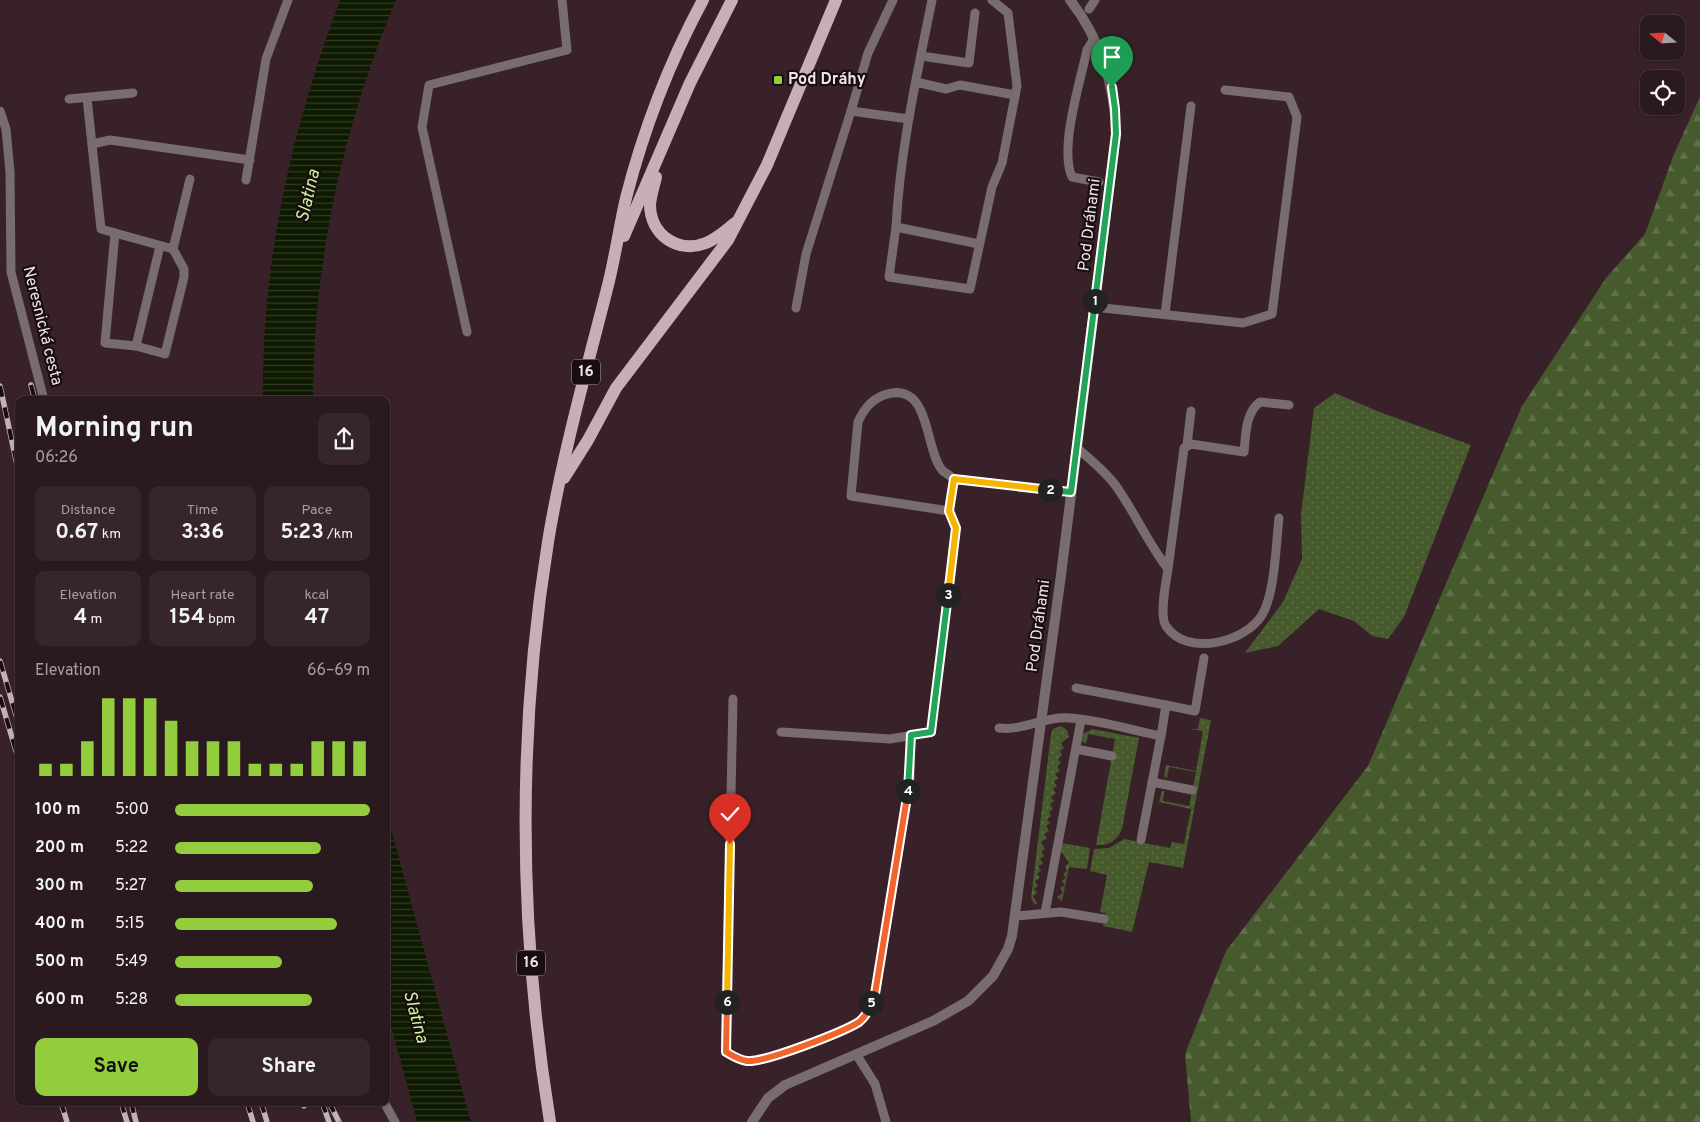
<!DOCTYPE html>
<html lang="en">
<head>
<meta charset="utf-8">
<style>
  body { margin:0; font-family:Overpass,sans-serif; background:#36262b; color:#f1f3f6; height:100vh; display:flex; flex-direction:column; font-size:19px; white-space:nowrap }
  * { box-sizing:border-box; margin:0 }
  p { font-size:16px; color:#a5a0a4 }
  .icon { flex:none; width:28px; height:28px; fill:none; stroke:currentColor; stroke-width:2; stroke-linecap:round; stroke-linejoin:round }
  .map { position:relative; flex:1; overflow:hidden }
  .panel { position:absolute; left:15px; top:396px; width:375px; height:710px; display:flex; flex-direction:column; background:#2a191e; border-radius:10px; box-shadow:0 1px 4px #0004,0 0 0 1px #46383c }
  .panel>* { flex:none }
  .needle { width:32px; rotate:288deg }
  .buttons { position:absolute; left:1640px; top:15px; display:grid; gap:10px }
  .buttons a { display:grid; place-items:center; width:45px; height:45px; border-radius:10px; background:#2a191e; box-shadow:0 1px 4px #0004,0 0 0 1px #46383c; font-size:25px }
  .pin { position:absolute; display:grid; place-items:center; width:42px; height:42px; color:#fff; margin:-51px -21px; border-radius:50% 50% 50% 0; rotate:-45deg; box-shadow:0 0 5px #0007 }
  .pin .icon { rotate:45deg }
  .km { position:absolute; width:25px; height:25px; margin:-12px; border-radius:50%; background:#222; color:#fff; font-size:14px; line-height:25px; text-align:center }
  .round { display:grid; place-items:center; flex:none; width:52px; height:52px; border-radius:10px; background:#36262b }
  .summary { display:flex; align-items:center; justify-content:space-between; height:85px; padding:0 20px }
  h1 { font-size:28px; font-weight:700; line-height:38px }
  .stats { display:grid; grid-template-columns:repeat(3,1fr); gap:8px; height:85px; padding:5px 20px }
  .stats div { display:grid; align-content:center; border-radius:10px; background:#36262b; text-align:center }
  .stats b { font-size:21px; font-weight:700 }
  .stats small { font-size:14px; font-weight:400 }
  .stats p { font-size:14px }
  .chart { height:140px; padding:10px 20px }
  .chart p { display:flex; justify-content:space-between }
  .chart svg { width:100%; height:90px; margin-top:5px; stroke:#93cc3d; stroke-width:6 }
  .button { display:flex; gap:10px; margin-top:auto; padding:10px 20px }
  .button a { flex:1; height:58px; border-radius:10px; background:#93cc3d; color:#111; font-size:20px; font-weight:700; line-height:58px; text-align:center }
  .button a+a { background:#36262b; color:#f1f3f6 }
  ul { padding:0 20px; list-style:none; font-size:16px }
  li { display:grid; grid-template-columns:80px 60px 1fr; align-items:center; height:38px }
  li i { height:12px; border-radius:6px; background:#93cc3d }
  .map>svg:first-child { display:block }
  .grass { fill:url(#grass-dots) }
  .forest { fill:url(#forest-firs) }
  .water { fill:url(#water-rules) }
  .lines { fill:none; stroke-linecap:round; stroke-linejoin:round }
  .lane { stroke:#786c6f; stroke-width:9 }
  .street { stroke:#786c6f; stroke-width:10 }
  .primary { stroke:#c8afb5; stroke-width:12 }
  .rail-casing { stroke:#c2b1b5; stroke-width:5.5 }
  .rail { stroke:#180e11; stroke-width:4; stroke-dasharray:11; stroke-linecap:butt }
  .split-1-casing { stroke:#fff; stroke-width:10 }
  .split-2-casing { stroke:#fff; stroke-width:10 }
  .split-3-casing { stroke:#fff; stroke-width:10 }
  .split-4-casing { stroke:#fff; stroke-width:10 }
  .split-5-casing { stroke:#fff; stroke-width:10 }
  .split-6-casing { stroke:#fff; stroke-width:10 }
  .split-7-casing { stroke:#fff; stroke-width:10 }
  .split-1 { stroke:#22a559; stroke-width:6 }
  .split-2 { stroke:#22a559; stroke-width:6 }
  .split-3 { stroke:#f5b400; stroke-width:6 }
  .split-4 { stroke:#22a559; stroke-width:6 }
  .split-5 { stroke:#f0652b; stroke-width:6 }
  .split-6 { stroke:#f0652b; stroke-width:6 }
  .split-7 { stroke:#f5b400; stroke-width:6 }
  .poi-dot { fill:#93cc3d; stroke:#180e11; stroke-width:2 }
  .labels { text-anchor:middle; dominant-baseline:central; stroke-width:4.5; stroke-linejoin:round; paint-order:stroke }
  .shield { fill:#180e11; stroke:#b0a2a5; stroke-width:1 }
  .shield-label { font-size:15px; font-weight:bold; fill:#f1e2e5 }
  .poi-label { font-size:16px; font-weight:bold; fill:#f1e2e5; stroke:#180e11; text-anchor:start }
  .street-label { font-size:16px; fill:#f1e2e5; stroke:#180e11 }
  .water-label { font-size:18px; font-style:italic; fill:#ccf49e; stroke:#180e11 }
</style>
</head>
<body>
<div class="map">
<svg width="1700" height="1122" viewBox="0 0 1700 1122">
  <defs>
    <pattern id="grass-dots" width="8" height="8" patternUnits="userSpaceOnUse" patternTransform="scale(1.25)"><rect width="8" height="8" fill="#465a2d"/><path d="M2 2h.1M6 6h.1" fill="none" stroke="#61714b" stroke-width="1.8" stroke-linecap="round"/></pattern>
    <pattern id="forest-firs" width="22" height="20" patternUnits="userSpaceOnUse" patternTransform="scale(1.25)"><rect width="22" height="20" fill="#465a2d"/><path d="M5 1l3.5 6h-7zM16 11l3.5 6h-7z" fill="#61714b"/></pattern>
    <pattern id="water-rules" width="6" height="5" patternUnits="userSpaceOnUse" patternTransform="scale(1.25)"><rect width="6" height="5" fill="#0e1a00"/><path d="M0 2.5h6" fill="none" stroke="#323b25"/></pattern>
  </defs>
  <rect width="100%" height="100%" fill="#382128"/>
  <g class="grass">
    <polygon points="1335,393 1377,411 1471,445 1404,617 1388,639 1372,636 1354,621 1319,609 1278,646 1245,653 1283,602 1302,559 1301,515 1314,408"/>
    <polygon points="1200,718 1211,720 1183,868 1149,862 1132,932 1103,926 1106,913 1100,912 1107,875 1090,871 1094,849 1109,848 1124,839 1170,848 1172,842 1184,844 1191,809 1159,802 1162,791 1164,791 1163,801 1189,806 1196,772 1169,767 1167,778 1164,776 1166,765 1196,771 1203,731 1190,729 1198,729"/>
    <polygon points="1061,726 1067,730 1069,737 1061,743 1064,748 1060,751 1062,755 1058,759 1061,763 1057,767 1060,771 1055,774 1058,778 1054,782 1057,786 1053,789 1056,793 1051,797 1054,801 1050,804 1053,809 1049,812 1051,816 1047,819 1050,823 1046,826 1049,831 1044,834 1047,838 1041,842 1045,849 1041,852 1044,856 1040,859 1043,864 1038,866 1041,871 1037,874 1040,878 1035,881 1038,886 1034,889 1037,893 1033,896 1037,903 1039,902 1035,905 1031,898 1051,734 1053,729"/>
    <path d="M1092 729 1139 738 1122 829C1117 841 1108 846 1096 845L1115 739 1088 734 1086 744 1082 741 1083 734Z"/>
    <polygon points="1062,843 1090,848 1087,869 1069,867 1062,901 1057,897 1063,893 1060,888 1065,885 1062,881 1066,878 1063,874 1067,871 1065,866 1069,863 1061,851"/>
  </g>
  <polygon class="forest" points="1700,97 1700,1122 1191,1122 1185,1054 1226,951 1368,766 1522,406 1606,278 1645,234 1674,154"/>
  <g class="water">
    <path d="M340 0H396C343 126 313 263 313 400H263C261 263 292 128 340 0Z"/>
    <polygon points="386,811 471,1122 417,1122 386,1007"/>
  </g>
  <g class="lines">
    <g class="lane">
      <polyline points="893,0 868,53 851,111 909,119"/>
      <path d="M932 0C917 75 900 150 896 227L979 244"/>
      <polyline points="1089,9 1095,0"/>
      <path d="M1094 39 1087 50C1080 83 1059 148 1072 177L1099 182"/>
      <polyline points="921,56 969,63 975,13"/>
      <polyline points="916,82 946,89 960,85 1015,95"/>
      <polyline points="87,98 101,229 115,233 105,343 136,346 165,354 184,277 184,269 173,249"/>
      <polyline points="69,99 133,93"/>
      <polyline points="0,111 6,129 10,172 11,272 44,400"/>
      <polyline points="92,144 110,140 250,160"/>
      <polyline points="246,180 266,59 288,0"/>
      <polyline points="896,227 889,277 970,289 992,187 1002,163 1017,86 1008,13 992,0"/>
      <polyline points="115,233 173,249 190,179"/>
      <polyline points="1094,307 1243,323 1272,314 1297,117 1289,97 1225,90"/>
      <polyline points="796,308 806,254 851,111"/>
      <polyline points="1165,314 1191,106"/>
      <polyline points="467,332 422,127 429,85 567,50 562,0"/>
      <polyline points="136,346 160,246"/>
      <polyline points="1187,445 1191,411"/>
      <path d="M1077 448C1091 460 1105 471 1116 486 1135 513 1148 543 1168 569L1184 448 1191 444 1244 452C1246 435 1245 413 1260 402L1289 405"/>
      <path d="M954 479 949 511 851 496 858 422C864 409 871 400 884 395 931 379 924 448 942 470 945 473 951 476 954 479L1071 492"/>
      <path d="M1168 569C1166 582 1159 616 1166 626 1186 657 1245 643 1262 615 1275 593 1276 544 1279 518"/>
      <polyline points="1076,688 1166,705 1161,736"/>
      <path d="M733 699 726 1036 727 1052C733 1056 739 1061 747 1061 762 1063 848 1030 860 1021 869 1014 871 1003 875 994L910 780 911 735"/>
      <polyline points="1166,705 1195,711 1204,658"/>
      <path d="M999 728C1024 731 1044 716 1070 718 1100 720 1131 730 1161 736L1141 840"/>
      <polyline points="781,732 890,739 931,732 956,528 949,511"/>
      <polyline points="1076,749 1112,756"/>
      <polyline points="1152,782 1192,790"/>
      <polyline points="1045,913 1081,720"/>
      <polyline points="1016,916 1061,912 1104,919"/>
      <polyline points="856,1054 875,1084 886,1122"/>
      <polyline points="384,1102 395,1122"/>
    </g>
    <path class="street" d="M752 1122 768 1098 785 1085 933 1021 968 1001 993 976 1008 949 1012 936 1061 575 1116 134C1115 86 1100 38 1070 0"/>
    <g class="primary">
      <path d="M656 177C654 186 651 195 650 204 650 235 678 254 706 243 718 238 726 230 735 223"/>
      <polyline points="624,236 690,83 732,0"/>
      <polyline points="564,478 588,440 616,388 728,240 767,165 836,0"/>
      <path d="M550 1122C519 930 517 734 548 542 562 456 586 372 607 289 615 259 619 228 626 198 644 128 669 63 703 0"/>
    </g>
    <defs>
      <g id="rail">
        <polyline points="31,385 35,400"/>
        <polyline points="0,386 19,474"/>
        <polyline points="0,661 19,725"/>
        <polyline points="0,697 19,761"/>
        <polyline points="61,1102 67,1122"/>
        <polyline points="121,1102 127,1122"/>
        <polyline points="131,1102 136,1122"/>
        <polyline points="247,1102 253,1122"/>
        <polyline points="261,1102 267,1122"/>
        <polyline points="303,1102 304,1106"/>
        <polyline points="322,1102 329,1122"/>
        <polyline points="329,1102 339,1122"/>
      </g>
    </defs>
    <use href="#rail" class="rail-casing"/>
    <use href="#rail" class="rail"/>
  </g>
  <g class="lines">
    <defs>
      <polyline id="split-1" points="1095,301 1116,134 1115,109 1112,87"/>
      <polyline id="split-2" points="1050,490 1071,492 1095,301"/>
      <polyline id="split-3" points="948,595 956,528 949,511 954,479 1050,490"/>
      <polyline id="split-4" points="908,791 911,735 931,732 948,595"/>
      <polyline id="split-5" points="871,1003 875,994 908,791"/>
      <path id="split-6" d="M727 1002 726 1052C733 1056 739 1060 747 1061 764 1063 843 1032 859 1022 865 1017 869 1010 871 1003"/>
      <polyline id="split-7" points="727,1002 730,844"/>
    </defs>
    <use href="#split-1" class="split-1-casing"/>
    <use href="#split-2" class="split-2-casing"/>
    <use href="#split-3" class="split-3-casing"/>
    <use href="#split-4" class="split-4-casing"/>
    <use href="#split-5" class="split-5-casing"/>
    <use href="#split-6" class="split-6-casing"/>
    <use href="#split-7" class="split-7-casing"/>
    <use href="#split-1" class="split-1"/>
    <use href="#split-2" class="split-2"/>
    <use href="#split-3" class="split-3"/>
    <use href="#split-4" class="split-4"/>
    <use href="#split-5" class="split-5"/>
    <use href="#split-6" class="split-6"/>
    <use href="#split-7" class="split-7"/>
  </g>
  <rect class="poi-dot" x="773" y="75" width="10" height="10" rx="2.5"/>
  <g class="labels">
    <g class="shield">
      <rect x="572" y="359.5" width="28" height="25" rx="4"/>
      <rect x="517" y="950.5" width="28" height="25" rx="4"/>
    </g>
    <g class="shield-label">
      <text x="586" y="372">16</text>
      <text x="531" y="963">16</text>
    </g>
    <g class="poi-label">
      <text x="788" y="80">Pod Dráhy</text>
    </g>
    <g class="street-label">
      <text transform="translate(1090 225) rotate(-83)">Pod Dráhami</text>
      <text transform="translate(42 326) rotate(76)">Neresnická cesta</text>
      <text transform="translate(1039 626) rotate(-82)">Pod Dráhami</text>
    </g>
    <g class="water-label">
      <text transform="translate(309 196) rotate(-77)">Slatina</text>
      <text transform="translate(415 1017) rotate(75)">Slatina</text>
    </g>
  </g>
</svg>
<div class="buttons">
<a><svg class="needle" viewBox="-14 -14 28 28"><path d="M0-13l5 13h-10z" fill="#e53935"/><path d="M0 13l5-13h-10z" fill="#a5a0a4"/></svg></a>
<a><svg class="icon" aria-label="locate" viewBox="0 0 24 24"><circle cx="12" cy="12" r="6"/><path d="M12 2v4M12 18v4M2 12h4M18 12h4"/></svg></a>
</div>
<div class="pin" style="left:1112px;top:87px;background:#1e9e55"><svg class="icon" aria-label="arrive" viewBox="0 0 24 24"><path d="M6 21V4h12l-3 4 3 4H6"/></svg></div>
<div class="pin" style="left:730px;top:844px;background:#d93025"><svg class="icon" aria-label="check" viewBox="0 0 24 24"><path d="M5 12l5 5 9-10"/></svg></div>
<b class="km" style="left:1095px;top:301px">1</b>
<b class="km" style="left:1050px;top:490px">2</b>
<b class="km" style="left:948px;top:595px">3</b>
<b class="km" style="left:908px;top:791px">4</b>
<b class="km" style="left:871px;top:1003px">5</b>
<b class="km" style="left:727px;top:1002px">6</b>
<section class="panel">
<div class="summary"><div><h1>Morning run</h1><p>06:26</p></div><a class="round"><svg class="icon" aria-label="share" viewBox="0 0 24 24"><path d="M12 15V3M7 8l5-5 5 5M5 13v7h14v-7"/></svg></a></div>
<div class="stats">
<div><p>Distance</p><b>0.67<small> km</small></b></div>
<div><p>Time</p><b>3:36</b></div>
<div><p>Pace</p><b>5:23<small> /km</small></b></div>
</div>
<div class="stats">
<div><p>Elevation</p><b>4<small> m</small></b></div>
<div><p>Heart rate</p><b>154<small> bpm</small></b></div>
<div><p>kcal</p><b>47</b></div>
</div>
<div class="chart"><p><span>Elevation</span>66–69 m</p>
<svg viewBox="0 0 160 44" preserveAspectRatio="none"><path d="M5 44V38M15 44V38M25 44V27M35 44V6M45 44V6M55 44V6M65 44V17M75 44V27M85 44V27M95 44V27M105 44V38M115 44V38M125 44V38M135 44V27M145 44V27M155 44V27"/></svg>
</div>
<ul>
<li><b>100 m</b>5:00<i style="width:100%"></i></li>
<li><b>200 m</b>5:22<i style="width:75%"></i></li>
<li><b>300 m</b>5:27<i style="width:71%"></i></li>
<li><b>400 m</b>5:15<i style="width:83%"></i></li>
<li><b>500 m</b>5:49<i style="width:55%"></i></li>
<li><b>600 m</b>5:28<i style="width:70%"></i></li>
</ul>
<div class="button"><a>Save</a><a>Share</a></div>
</section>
</div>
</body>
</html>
